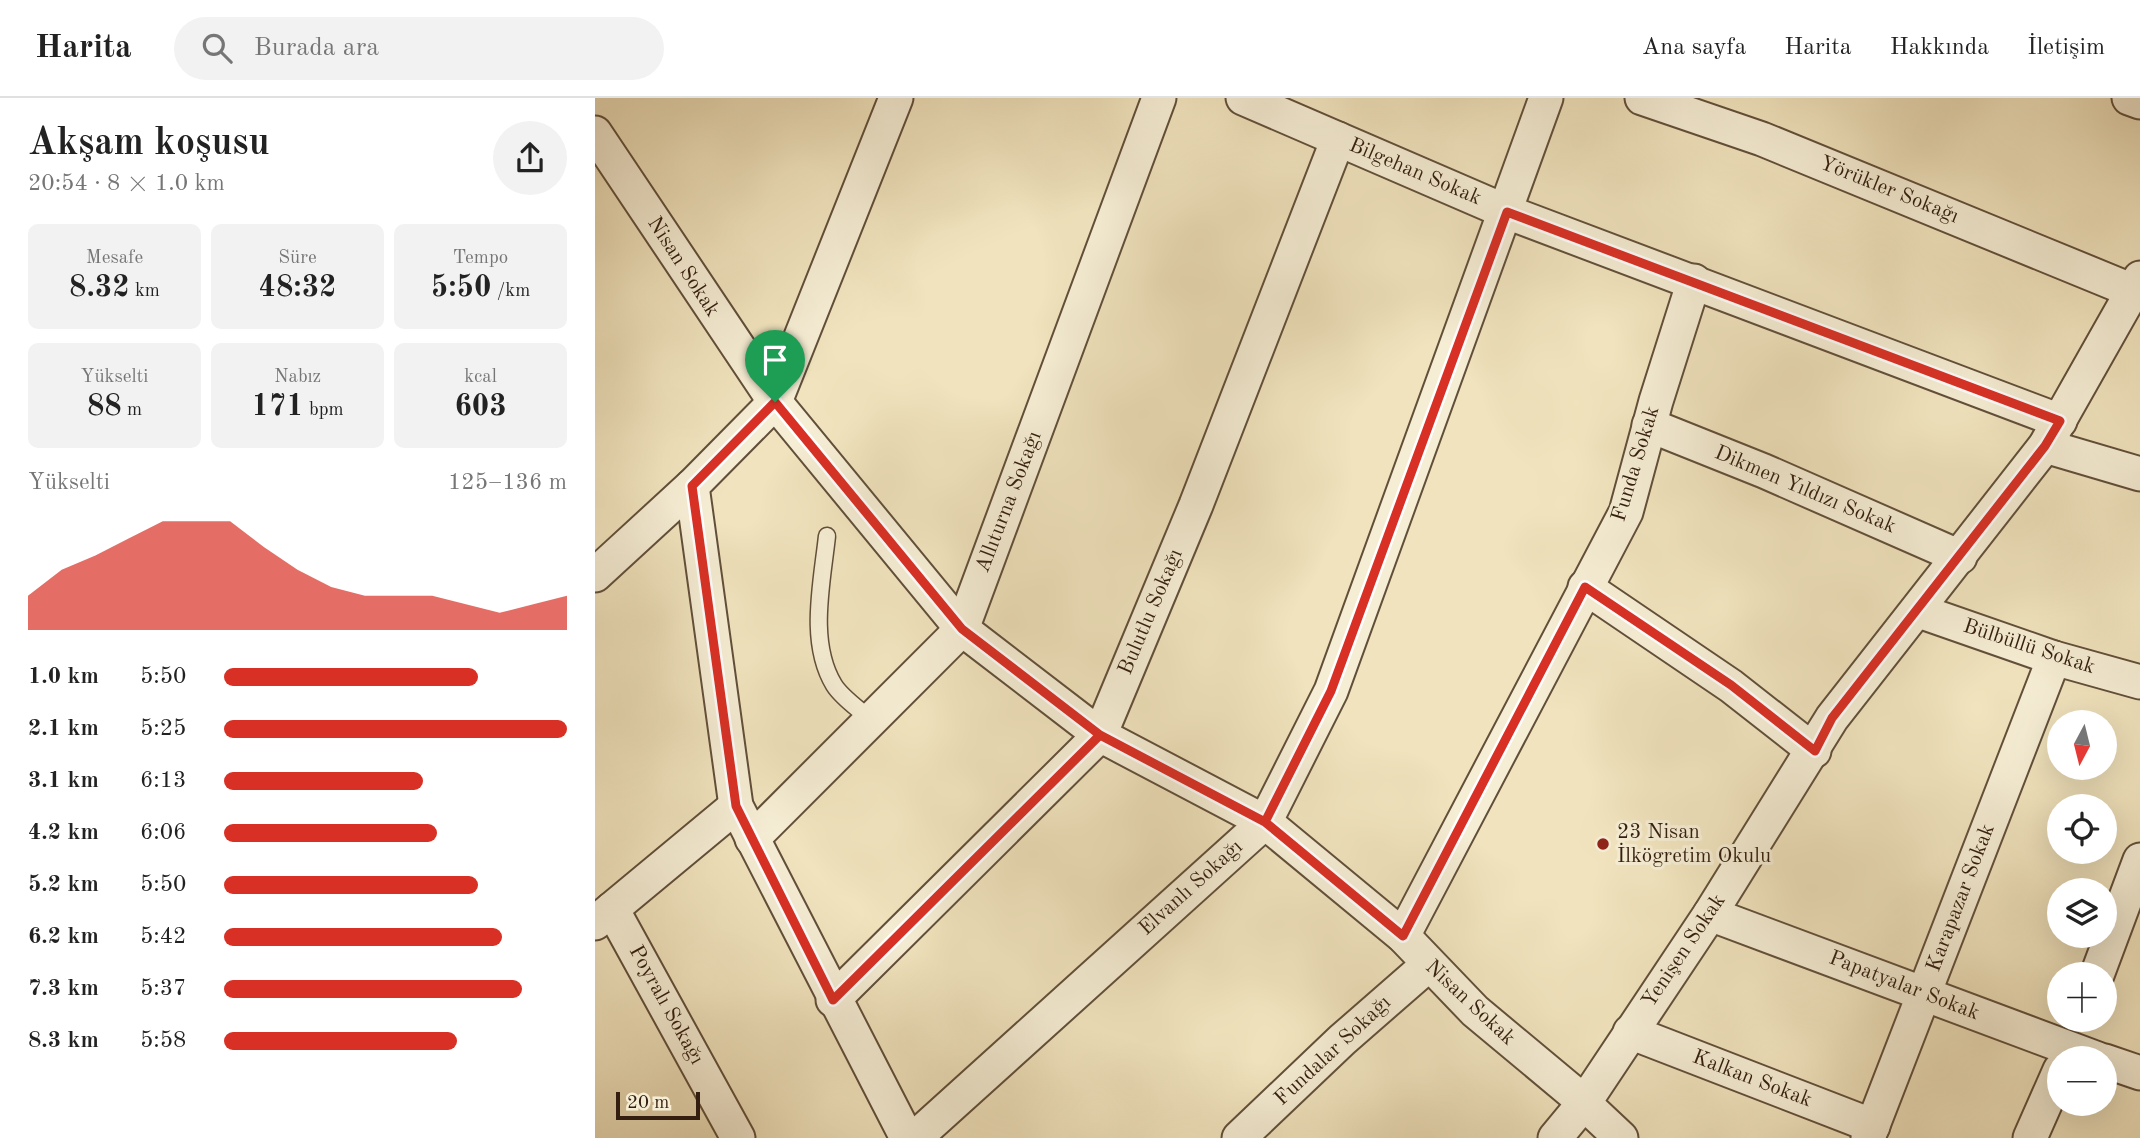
<!DOCTYPE html>
<html lang="tr">
<head>
<meta charset="utf-8">
<style>
  body { margin:0; font-family:"Old Standard TT",serif; background:#f2f2f2; color:#222; height:100vh; display:flex; flex-direction:column; font-size:26px; white-space:nowrap }
  * { box-sizing:border-box; margin:0 }
  p { font-size:23px; color:#767676 }
  .icon { flex:none; width:38px; height:38px; fill:none; stroke:currentColor; stroke-width:2; stroke-linecap:round; stroke-linejoin:round }
  .map { position:relative; flex:1; overflow:hidden }
  .sheet { display:flex; flex-direction:column; background:#fff; width:595px }
  .sheet>* { flex:none }
  .needle { width:46px; rotate:187deg }
  .tools { position:absolute; left:1452px; top:612px; display:grid; gap:14px }
  .tools a { display:grid; place-items:center; width:70px; height:70px; border-radius:50%; background:#fff; box-shadow:0 7px 28px #0002; font-size:35px }
  .scale { position:absolute; left:21px; bottom:18px; width:84px; box-sizing:border-box; padding-left:7px; border:4px solid #331e0f; border-top:0; font-size:19px; line-height:24px; white-space:nowrap; color:#331e0f; -webkit-text-stroke:5px #f5edd4; paint-order:stroke }
  .pin { position:absolute; display:grid; place-items:center; width:60px; height:60px; color:#fff; margin:-72px -30px; border-radius:50% 50% 50% 0; rotate:-45deg; box-shadow:0 0 7px #0007 }
  .pin .icon { rotate:45deg }
  .round { display:grid; place-items:center; flex:none; width:74px; height:74px; border-radius:37px; background:#f2f2f2 }
  .head { display:flex; align-items:center; justify-content:space-between; height:119px; padding:0 28px }
  h1 { font-size:38px; font-weight:600; line-height:52px }
  .metrics { display:grid; grid-template-columns:repeat(3,1fr); gap:10px; height:119px; padding:7px 28px }
  .metrics div { display:grid; align-content:center; border-radius:10px; background:#f2f2f2; text-align:center }
  .metrics b { font-size:30px; font-weight:600 }
  .metrics small { font-size:19px; font-weight:400 }
  .metrics p { font-size:19px }
  .chart { height:196px; padding:14px 28px }
  .chart p { display:flex; justify-content:space-between }
  .chart svg { width:100%; height:126px; margin-top:7px; fill:#d93025; opacity:.7 }
  ul { padding:0 28px; list-style:none; font-size:23px }
  li { display:grid; grid-template-columns:112px 84px 1fr; align-items:center; height:52px }
  li i { height:18px; border-radius:9px; background:#d93025 }
  header { display:flex; align-items:center; gap:42px; box-sizing:border-box; height:98px; padding:0 35px; background:#fff; border-bottom:2px solid #e0e0e0 }
  header strong { font-size:33px }
  nav { display:flex; gap:38px; margin-inline-start:auto; font-size:24px }
  .search { width:490px; height:63px; background:#f2f2f2; display:flex; align-items:center; gap:18px; box-sizing:border-box; padding:0 24px; border-radius:38px; color:#767676; font-size:26px }
  main { display:flex; flex:1; min-height:0 }
  .map>svg:first-child { display:block }
  .lines { fill:none; stroke-linecap:round; stroke-linejoin:round }
  .lane-casing { stroke:#624f3a; stroke-width:19 }
  .street-casing { stroke:#624f3a; stroke-width:37 }
  .lane { stroke:#f5edd4; stroke-width:16 }
  .street { stroke:#f5edd4; stroke-width:33 }
  .route-casing { stroke:#fff; stroke-width:14 }
  .route { stroke:#d93025; stroke-width:9 }
  .poi-dot { fill:#8f2418; stroke:#f5edd4; stroke-width:2.5 }
  .labels { text-anchor:middle; dominant-baseline:central; stroke-width:6; stroke-linejoin:round; paint-order:stroke }
  .street-label { font-size:21px; fill:#331e0f; stroke:#f5edd4 }
  .poi-label { font-size:21px; fill:#331e0f; stroke:#f5edd4; text-anchor:start }
</style>
</head>
<body>
<header>
<strong>Harita</strong>
<div class="search"><svg class="icon" aria-label="search" viewBox="0 0 24 24"><circle cx="10" cy="10" r="6"/><path d="M15 15l6 6"/></svg>Burada ara</div>
<nav><a>Ana sayfa</a><a>Harita</a><a>Hakkında</a><a>İletişim</a></nav>
</header>
<main>
<section class="sheet">
<div class="head"><div><h1>Akşam koşusu</h1><p>20:54 · 8 × 1.0 km</p></div><a class="round"><svg class="icon" aria-label="share" viewBox="0 0 24 24"><path d="M12 15V3M7 8l5-5 5 5M5 13v7h14v-7"/></svg></a></div>
<div class="metrics">
<div><p>Mesafe</p><b>8.32<small> km</small></b></div>
<div><p>Süre</p><b>48:32</b></div>
<div><p>Tempo</p><b>5:50<small> /km</small></b></div>
</div>
<div class="metrics">
<div><p>Yükselti</p><b>88<small> m</small></b></div>
<div><p>Nabız</p><b>171<small> bpm</small></b></div>
<div><p>kcal</p><b>603</b></div>
</div>
<div class="chart"><p><span>Yükselti</span>125–136 m</p>
<svg viewBox="0 0 160 44" preserveAspectRatio="none"><path d="M0 44V32L10 23L20 18L30 12L40 6L50 6L60 6L70 15L80 23L90 29L100 32L110 32L120 32L130 35L140 38L150 35L160 32V44z"/></svg>
</div>
<ul>
<li><b>1.0 km</b>5:50<i style="width:74%"></i></li>
<li><b>2.1 km</b>5:25<i style="width:100%"></i></li>
<li><b>3.1 km</b>6:13<i style="width:58%"></i></li>
<li><b>4.2 km</b>6:06<i style="width:62%"></i></li>
<li><b>5.2 km</b>5:50<i style="width:74%"></i></li>
<li><b>6.2 km</b>5:42<i style="width:81%"></i></li>
<li><b>7.3 km</b>5:37<i style="width:87%"></i></li>
<li><b>8.3 km</b>5:58<i style="width:68%"></i></li>
</ul>
</section>
<div class="map">
<svg width="1545" height="1040" viewBox="0 0 1545 1040">
  <rect width="100%" height="100%" fill="#f0e3bd"/>
  <filter id="stains"><feTurbulence type="fractalNoise" baseFrequency=".00286" numOctaves="4"/><feColorMatrix values="0 0 0 0 .2 0 0 0 0 .09 0 0 0 0 .02 0 0 0 .5 -.17"/></filter>
  <radialGradient id="worn" r=".72"><stop offset=".6" stop-color="#630" stop-opacity="0"/><stop offset="1" stop-color="#630" stop-opacity=".3"/></radialGradient>
  <g class="lines">
    <defs>
      <path id="lane" d="M232 438C227 485 213 544 239 587 247 600 264 611 275 621"/>
      <g id="street">
        <polyline points="301,0 180,304 97,388 141,708 312,1040"/>
        <polyline points="648,0 912,114 1465,323"/>
        <polyline points="1047,0 1167,41 1538,193"/>
        <polyline points="1534,0 1545,4"/>
        <polyline points="0,35 180,304 367,531 505,637 670,724 808,838 880,913 976,993 1026,1040"/>
        <polyline points="1054,327 1169,373 1365,459"/>
        <polyline points="1450,348 1545,376"/>
        <polyline points="0,477 97,388"/>
        <polyline points="990,489 1136,588 1219,653"/>
        <polyline points="1324,513 1459,560 1545,584"/>
        <polyline points="157,741 367,531 564,0"/>
        <polyline points="17,811 143,1040"/>
        <polyline points="1115,816 1503,961"/>
        <polyline points="0,825 141,708"/>
        <polyline points="808,838 1031,414 1061,303 1099,183"/>
        <polyline points="1502,877 1545,762"/>
        <polyline points="238,902 505,637 601,407 743,41"/>
        <polyline points="1035,934 1278,1028"/>
        <polyline points="1510,963 1545,975"/>
        <polyline points="320,1040 670,724 736,593 951,0"/>
        <polyline points="644,1040 747,942 833,867"/>
        <polyline points="960,1040 989,1005 1115,816 1237,620 1450,348 1545,180"/>
        <polyline points="1273,1040 1459,560"/>
        <polyline points="1435,1040 1465,972"/>
      </g>
    </defs>
    <use href="#lane" class="lane-casing"/>
    <use href="#street" class="street-casing"/>
    <use href="#lane" class="lane"/>
    <use href="#street" class="street"/>
  </g>
  <g class="lines">
    <defs>
      <polyline id="route" points="180,304 367,531 505,637 670,724 808,838 990,489 1136,587 1220,653 1237,620 1450,348 1465,323 912,114 736,593 670,724 505,637 238,902 141,708 97,388 180,304"/>
    </defs>
    <use href="#route" class="route-casing"/>
    <use href="#route" class="route"/>
  </g>
  <circle class="poi-dot" cx="1008" cy="746" r="7"/>
  <g class="labels">
    <g class="street-label">
      <text transform="translate(820 74) rotate(23)">Bilgehan Sokak</text>
      <text transform="translate(1294 92) rotate(22)">Yörükler Sokağı</text>
      <text transform="translate(88 169) rotate(57)">Nisan Sokak</text>
      <text transform="translate(1041 366) rotate(-73)">Funda Sokak</text>
      <text transform="translate(1210 392) rotate(23)">Dikmen Yıldızı Sokak</text>
      <text transform="translate(414 404) rotate(-69)">Allıturna Sokağı</text>
      <text transform="translate(556 514) rotate(-67)">Bulutlu Sokağı</text>
      <text transform="translate(1434 549) rotate(18)">Bülbüllü Sokak</text>
      <text transform="translate(596 790) rotate(-42)">Elvanlı Sokağı</text>
      <text transform="translate(1366 800) rotate(-69)">Karapazar Sokak</text>
      <text transform="translate(1089 853) rotate(-56)">Yenişen Sokak</text>
      <text transform="translate(1309 888) rotate(21)">Papatyalar Sokak</text>
      <text transform="translate(875 905) rotate(43)">Nisan Sokak</text>
      <text transform="translate(71 907) rotate(61)">Poyralı Sokağı</text>
      <text transform="translate(738 953) rotate(-43)">Fundalar Sokağı</text>
      <text transform="translate(1157 981) rotate(21)">Kalkan Sokak</text>
    </g>
    <g class="poi-label">
      <text x="1022" y="734">23 Nisan<tspan x="1022" dy="24">İlkögretim Okulu</tspan></text>
    </g>
  </g>
  <rect width="100%" height="100%" filter="url(#stains)"/>
  <rect width="100%" height="100%" fill="url(#worn)"/>
</svg>
<div class="tools">
<a><svg class="needle" viewBox="-14 -14 28 28"><path d="M0-13l5 13h-10z" fill="#e53935"/><path d="M0 13l5-13h-10z" fill="#767676"/></svg></a>
<a><svg class="icon" aria-label="locate" viewBox="0 0 24 24"><circle cx="12" cy="12" r="6"/><path d="M12 2v4M12 18v4M2 12h4M18 12h4"/></svg></a>
<a><svg class="icon" aria-label="layers" viewBox="0 0 24 24"><path d="M12 4l9 5-9 5-9-5zM3 14l9 5 9-5"/></svg></a>
<a>+</a>
<a>−</a>
</div>
<div class="scale">20 m</div>
<div class="pin" style="left:180px;top:304px;background:#1e9e55"><svg class="icon" aria-label="arrive" viewBox="0 0 24 24"><path d="M6 21V4h12l-3 4 3 4H6"/></svg></div>
</div>
</main>
</body>
</html>
